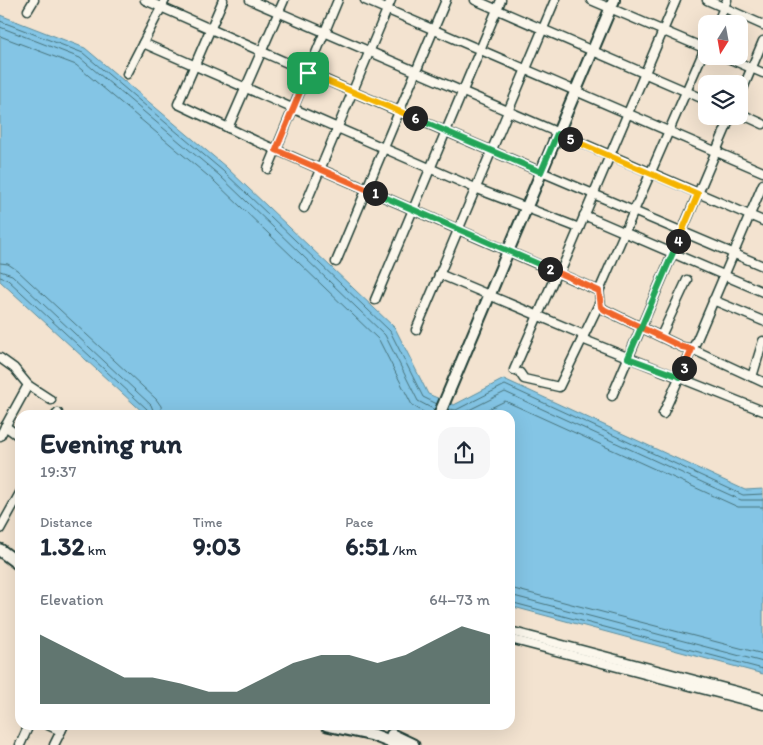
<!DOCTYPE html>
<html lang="en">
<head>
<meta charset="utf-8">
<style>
  body { margin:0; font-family:Itim,sans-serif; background:#f6f6f7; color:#1f2937; height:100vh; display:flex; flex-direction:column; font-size:19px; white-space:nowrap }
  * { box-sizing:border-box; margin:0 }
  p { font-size:16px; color:#747a83 }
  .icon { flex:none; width:28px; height:28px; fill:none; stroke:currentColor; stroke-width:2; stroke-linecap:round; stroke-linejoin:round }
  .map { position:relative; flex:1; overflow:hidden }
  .sheet { position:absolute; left:15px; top:410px; width:500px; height:320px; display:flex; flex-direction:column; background:#fff; border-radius:15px; box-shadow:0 5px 20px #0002 }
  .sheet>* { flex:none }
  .needle { width:32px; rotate:191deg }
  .fabs { position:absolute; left:698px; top:15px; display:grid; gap:10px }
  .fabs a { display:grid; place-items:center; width:50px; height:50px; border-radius:10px; background:#fff; box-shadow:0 5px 20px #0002; font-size:25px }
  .pin { position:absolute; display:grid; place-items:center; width:42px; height:42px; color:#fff; margin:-21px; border-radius:10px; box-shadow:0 2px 8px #0006 }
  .km { position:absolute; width:25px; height:25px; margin:-12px; border-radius:50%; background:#222; color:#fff; font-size:14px; line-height:25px; text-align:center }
  .round { display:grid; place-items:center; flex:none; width:52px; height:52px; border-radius:15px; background:#f6f6f7 }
  .head { display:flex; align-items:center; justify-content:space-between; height:85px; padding:0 25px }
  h1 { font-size:28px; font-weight:700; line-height:38px }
  .metrics { display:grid; grid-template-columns:repeat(3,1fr); gap:8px; height:85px; padding:5px 25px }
  .metrics div { display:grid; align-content:center }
  .metrics b { font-size:25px; font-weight:700 }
  .metrics small { font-size:14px; font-weight:400 }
  .metrics p { font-size:14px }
  .chart { height:140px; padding:10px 25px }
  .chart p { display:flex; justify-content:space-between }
  .chart svg { width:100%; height:90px; margin-top:5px; fill:#1f3d34; opacity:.7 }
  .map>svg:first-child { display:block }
  .water { fill:#84c5e5; stroke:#5c8f9e }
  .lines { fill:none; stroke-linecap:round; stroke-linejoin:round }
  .shore { stroke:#47737b; stroke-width:1 }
  .minor-casing { stroke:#1f3d34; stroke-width:11 }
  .major-casing { stroke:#1f3d34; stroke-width:14 }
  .highway-casing { stroke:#1f3d34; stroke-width:15 }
  .minor { stroke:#fbf7ec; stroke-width:8 }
  .major { stroke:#fbf7ec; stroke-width:10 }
  .highway { stroke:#fbf7ec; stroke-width:11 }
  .split-1-casing { stroke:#fff; stroke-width:10 }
  .split-2-casing { stroke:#fff; stroke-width:10 }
  .split-3-casing { stroke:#fff; stroke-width:10 }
  .split-4-casing { stroke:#fff; stroke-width:10 }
  .split-5-casing { stroke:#fff; stroke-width:10 }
  .split-6-casing { stroke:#fff; stroke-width:10 }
  .split-7-casing { stroke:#fff; stroke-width:10 }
  .split-1 { stroke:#f0652b; stroke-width:6 }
  .split-2 { stroke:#22a559; stroke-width:6 }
  .split-3 { stroke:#f0652b; stroke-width:6 }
  .split-4 { stroke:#22a559; stroke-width:6 }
  .split-5 { stroke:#f5b400; stroke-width:6 }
  .split-6 { stroke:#22a559; stroke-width:6 }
  .split-7 { stroke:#f5b400; stroke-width:6 }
</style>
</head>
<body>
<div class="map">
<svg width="763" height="745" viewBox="0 0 763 745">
  <rect width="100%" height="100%" fill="#f3e3d0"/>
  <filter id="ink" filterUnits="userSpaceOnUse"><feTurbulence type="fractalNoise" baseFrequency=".02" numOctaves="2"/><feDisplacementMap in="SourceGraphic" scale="10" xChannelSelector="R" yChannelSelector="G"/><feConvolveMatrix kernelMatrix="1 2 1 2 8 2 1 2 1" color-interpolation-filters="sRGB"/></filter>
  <g filter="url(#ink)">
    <polygon class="water" points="0,15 85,48 226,167 395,328 428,394 454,405 504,379 745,490 763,489 763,674 510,606 510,415 146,415 0,281"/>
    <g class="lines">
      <g class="shore">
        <polyline points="0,21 83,53 223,171 390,331 423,397 437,404"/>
        <polyline points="0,27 80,58 219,175 385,335 418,401 435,410"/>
        <polyline points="0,36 76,65 214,181 379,340 412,405 428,415"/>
        <polyline points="0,263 8,264 17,270 156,399 161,406 162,415"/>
        <polyline points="0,271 12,275 151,405 155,415"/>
        <polyline points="0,277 8,280 147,409 149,415"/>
        <polyline points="448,409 456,410 505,385 743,495 763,494"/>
        <polyline points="459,415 505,392 741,500 763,500"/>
        <polyline points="476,415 505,401 738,507 763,507"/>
        <polyline points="510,588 763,654"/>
        <polyline points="510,595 763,662"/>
        <polyline points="510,602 763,669"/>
      </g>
      <defs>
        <g id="minor">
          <polyline points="145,0 353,92 763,266"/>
          <polyline points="223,0 178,104 256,141 599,291 601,307 605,310 682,347 692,349 696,342 763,184"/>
          <polyline points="250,0 763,221"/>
          <polyline points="365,0 763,172"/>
          <polyline points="475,0 706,100"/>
          <polyline points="591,0 706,49"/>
          <polyline points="707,0 763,25"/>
          <polyline points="28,10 34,0"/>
          <polyline points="717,24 727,0"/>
          <polyline points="143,43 475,188 579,228"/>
          <polyline points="723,56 763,73"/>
          <polyline points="127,74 165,0"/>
          <polyline points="739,98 763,41"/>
          <polyline points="739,113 763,124"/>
          <polyline points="228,128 284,0"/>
          <polyline points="268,169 338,0"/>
          <polyline points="304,208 391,0"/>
          <polyline points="584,215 763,292"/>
          <polyline points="336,262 446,0"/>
          <polyline points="560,273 676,0"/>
          <polyline points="439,274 584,335"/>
          <polyline points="599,291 706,46"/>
          <polyline points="375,300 501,0"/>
          <polyline points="713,300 763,321"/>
          <polyline points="416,330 555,0"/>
          <polyline points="661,336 687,280"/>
          <polyline points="582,339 763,411"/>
          <polyline points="0,358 14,368 28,385 0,436"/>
          <polyline points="514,370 557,272"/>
          <polyline points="520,373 524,379 559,387 600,302"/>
          <polyline points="752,377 763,341"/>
          <polyline points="28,385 51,400"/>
          <polyline points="612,396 731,116"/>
          <polyline points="663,414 692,349 763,382"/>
          <polyline points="56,415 58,413"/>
          <polyline points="5,426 20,437"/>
          <polyline points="0,529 20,493"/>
          <polyline points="15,562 20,552"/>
          <polyline points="510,631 763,698"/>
          <polyline points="510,639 763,705"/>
          <polyline points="48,725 61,731"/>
          <polyline points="20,745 29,725"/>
          <polyline points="54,745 64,725"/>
        </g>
        <polyline id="major" points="439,415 614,0"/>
        <g id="highway">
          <polyline points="0,550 20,565"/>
          <polyline points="327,725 373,735 399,745"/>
          <polyline points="392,735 413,745"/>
        </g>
      </defs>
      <use href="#minor" class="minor-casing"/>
      <use href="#major" class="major-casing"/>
      <use href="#highway" class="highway-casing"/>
      <use href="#minor" class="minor"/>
      <use href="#major" class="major"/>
      <use href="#highway" class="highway"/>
    </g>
  </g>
  <g class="lines" filter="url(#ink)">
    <defs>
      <polyline id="split-1" points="308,73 276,150 375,193"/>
      <polyline id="split-2" points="375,193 550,269"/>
      <polyline id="split-3" points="550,269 599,291 601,307 605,310 682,347 692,349 684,368"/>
      <polyline id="split-4" points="678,241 628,358 680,377 684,368"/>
      <polyline id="split-5" points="570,139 698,194 678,241"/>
      <polyline id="split-6" points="415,118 541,172 557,134 570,139"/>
      <polyline id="split-7" points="308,73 415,118"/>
    </defs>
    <use href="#split-1" class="split-1-casing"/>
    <use href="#split-2" class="split-2-casing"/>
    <use href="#split-3" class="split-3-casing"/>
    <use href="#split-4" class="split-4-casing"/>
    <use href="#split-5" class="split-5-casing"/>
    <use href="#split-6" class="split-6-casing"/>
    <use href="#split-7" class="split-7-casing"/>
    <use href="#split-1" class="split-1"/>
    <use href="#split-2" class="split-2"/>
    <use href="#split-3" class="split-3"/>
    <use href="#split-4" class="split-4"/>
    <use href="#split-5" class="split-5"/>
    <use href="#split-6" class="split-6"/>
    <use href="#split-7" class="split-7"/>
  </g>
</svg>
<div class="fabs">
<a><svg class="needle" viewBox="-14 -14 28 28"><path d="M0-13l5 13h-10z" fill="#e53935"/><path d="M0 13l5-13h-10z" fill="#747a83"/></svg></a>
<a><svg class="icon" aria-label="layers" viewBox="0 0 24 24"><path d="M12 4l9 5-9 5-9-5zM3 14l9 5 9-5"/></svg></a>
</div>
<div class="pin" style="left:308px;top:73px;background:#1e9e55"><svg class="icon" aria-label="arrive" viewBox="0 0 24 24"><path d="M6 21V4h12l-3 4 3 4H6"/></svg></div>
<b class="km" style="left:375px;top:193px">1</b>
<b class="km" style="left:550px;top:269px">2</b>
<b class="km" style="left:684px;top:368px">3</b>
<b class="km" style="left:678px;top:241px">4</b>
<b class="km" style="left:570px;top:139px">5</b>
<b class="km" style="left:415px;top:118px">6</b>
<section class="sheet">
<div class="head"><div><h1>Evening run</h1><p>19:37</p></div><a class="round"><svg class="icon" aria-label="share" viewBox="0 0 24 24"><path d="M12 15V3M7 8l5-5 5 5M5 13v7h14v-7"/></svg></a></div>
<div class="metrics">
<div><p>Distance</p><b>1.32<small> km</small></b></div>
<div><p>Time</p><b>9:03</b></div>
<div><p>Pace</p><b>6:51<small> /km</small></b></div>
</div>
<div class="chart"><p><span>Elevation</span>64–73 m</p>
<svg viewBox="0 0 160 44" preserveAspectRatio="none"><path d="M0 44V10L10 17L20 24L30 31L40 31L50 34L60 38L70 38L80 31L90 24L100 20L110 20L120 24L130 20L140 13L150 6L160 10V44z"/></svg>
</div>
</section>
</div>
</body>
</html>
